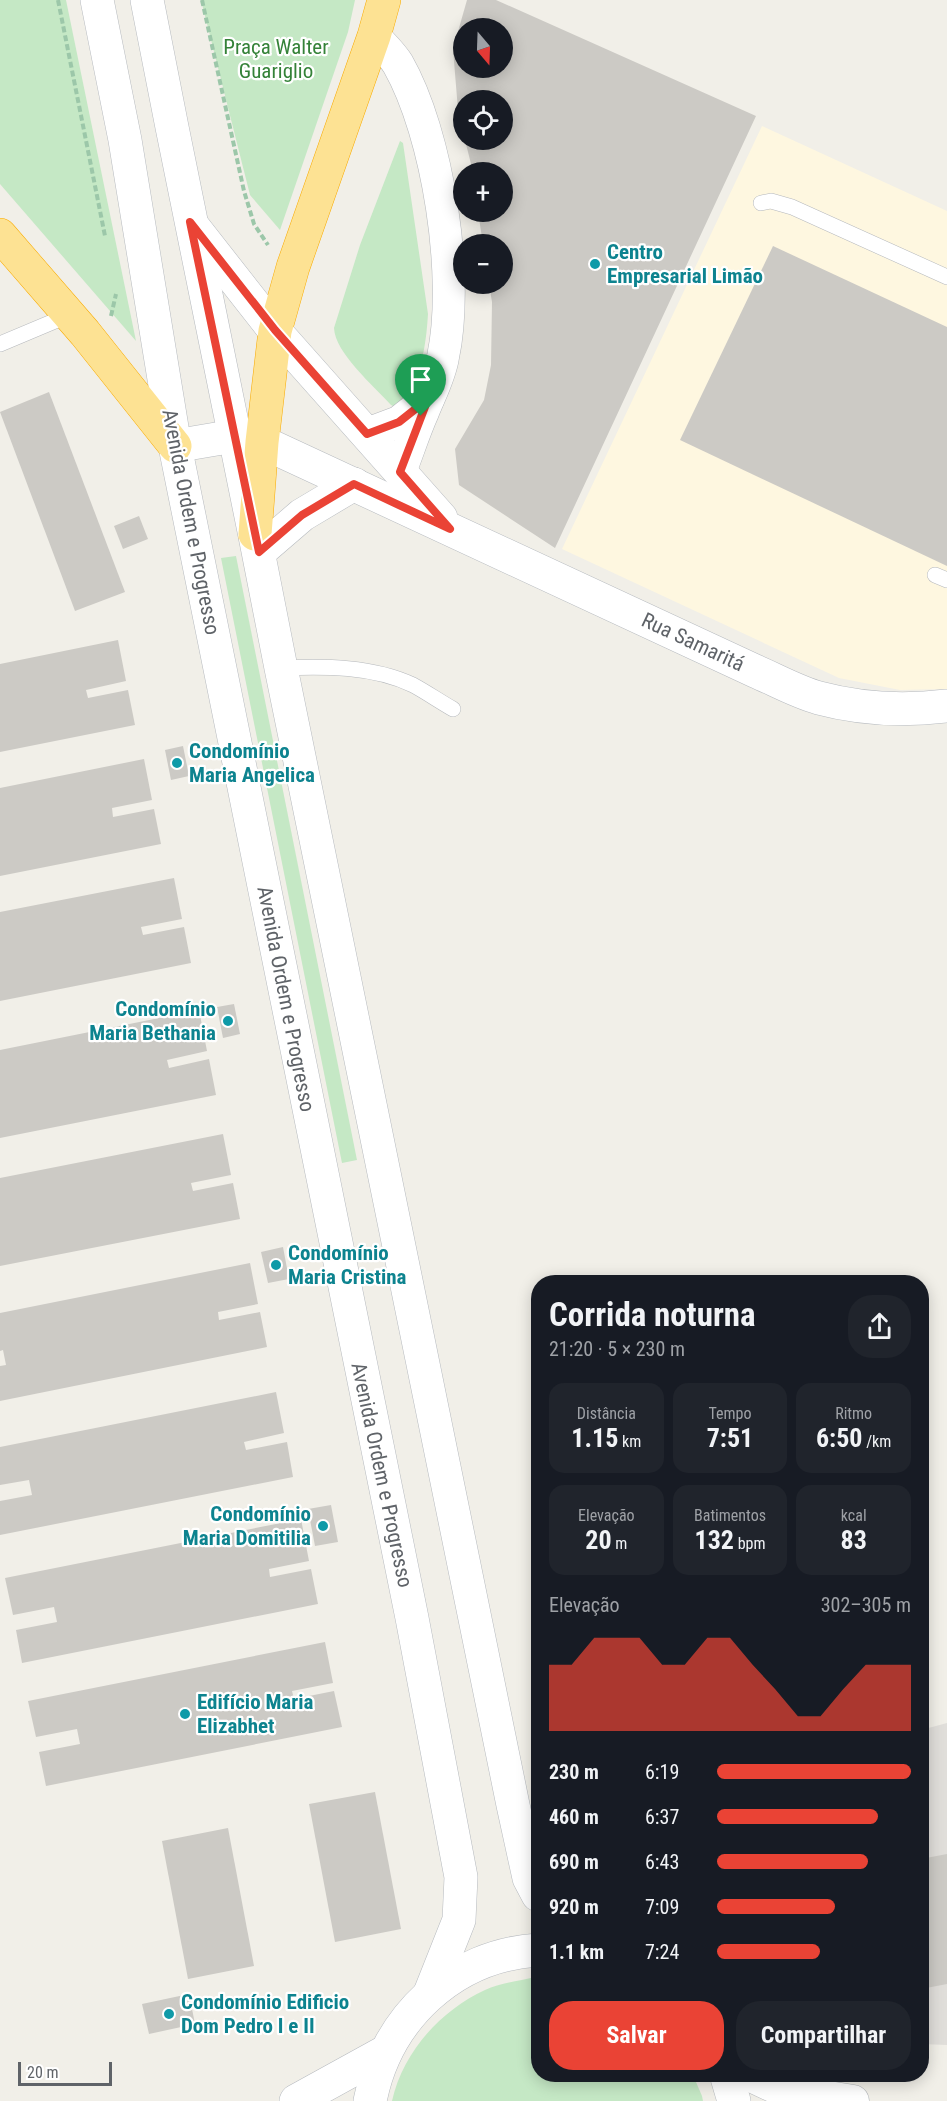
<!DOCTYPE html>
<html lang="pt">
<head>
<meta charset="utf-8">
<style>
  body { margin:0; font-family:"Roboto Condensed",sans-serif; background:#20242c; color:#f1f3f6; height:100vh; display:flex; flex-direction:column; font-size:22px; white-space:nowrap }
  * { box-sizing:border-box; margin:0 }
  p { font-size:20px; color:#9ea1a6 }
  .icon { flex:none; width:33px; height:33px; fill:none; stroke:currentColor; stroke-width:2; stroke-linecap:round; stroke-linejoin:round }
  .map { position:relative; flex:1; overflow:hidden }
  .sheet { position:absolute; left:531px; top:1275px; width:398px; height:807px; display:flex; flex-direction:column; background:#171b24; border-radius:24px; box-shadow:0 3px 15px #0003 }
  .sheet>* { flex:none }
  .needle { width:39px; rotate:161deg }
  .controls { position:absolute; left:453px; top:18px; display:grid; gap:12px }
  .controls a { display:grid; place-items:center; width:60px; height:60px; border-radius:50%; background:#171b24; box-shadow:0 3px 15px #0003; font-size:30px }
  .scale { position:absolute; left:18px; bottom:15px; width:94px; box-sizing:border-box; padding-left:6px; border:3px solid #5f6368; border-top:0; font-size:16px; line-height:21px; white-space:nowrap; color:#5f6368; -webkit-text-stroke:4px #fff; paint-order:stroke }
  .pin { position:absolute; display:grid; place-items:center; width:51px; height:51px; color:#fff; margin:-62px -26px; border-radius:50% 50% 50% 0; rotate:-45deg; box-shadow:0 0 6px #0007 }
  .pin .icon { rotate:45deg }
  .round { display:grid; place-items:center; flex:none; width:63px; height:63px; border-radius:24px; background:#20242c }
  .head { display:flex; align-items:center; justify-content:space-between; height:102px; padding:0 18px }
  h1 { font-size:33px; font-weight:700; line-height:45px }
  .stats { display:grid; grid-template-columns:repeat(3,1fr); gap:9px; height:102px; padding:6px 18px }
  .stats div { display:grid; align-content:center; border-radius:15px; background:#20242c; text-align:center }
  .stats b { font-size:26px; font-weight:700 }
  .stats small { font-size:16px; font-weight:400 }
  .stats p { font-size:16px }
  .chart { height:168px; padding:12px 18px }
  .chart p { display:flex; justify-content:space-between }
  .chart svg { width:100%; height:108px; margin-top:6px; fill:#ea4335; opacity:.7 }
  .primary-button { display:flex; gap:12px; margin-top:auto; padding:12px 18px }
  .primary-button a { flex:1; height:69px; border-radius:24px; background:#ea4335; color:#fff; font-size:24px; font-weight:700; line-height:69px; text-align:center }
  .primary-button a+a { background:#20242c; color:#f1f3f6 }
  ul { padding:0 18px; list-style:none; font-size:20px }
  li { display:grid; grid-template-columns:96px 72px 1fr; align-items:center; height:45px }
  li i { height:15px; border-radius:8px; background:#ea4335 }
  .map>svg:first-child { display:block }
  .commercial { fill:#fef7e0 }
  .industrial { fill:#e0deda }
  .green { fill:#c5e8c5 }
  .building { fill:#cccac5; fill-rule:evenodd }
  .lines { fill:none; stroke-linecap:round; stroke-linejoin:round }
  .lane-casing { stroke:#b5b8bc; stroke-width:16 }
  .street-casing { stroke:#b5b8bc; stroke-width:33 }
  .secondary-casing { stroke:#b6babf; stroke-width:34 }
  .highway-casing { stroke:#f9ab00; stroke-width:34 }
  .path { stroke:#9cc7a9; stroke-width:4; stroke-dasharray:6 3; stroke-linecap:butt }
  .lane { stroke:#fff; stroke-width:15 }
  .street { stroke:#fff; stroke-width:32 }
  .secondary { stroke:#fff; stroke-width:33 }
  .highway { stroke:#fde293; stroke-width:33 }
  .route-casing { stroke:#fff; stroke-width:12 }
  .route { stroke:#ea4335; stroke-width:8 }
  .culture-dot { fill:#0f9aa8; stroke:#fff; stroke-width:2 }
  .labels { text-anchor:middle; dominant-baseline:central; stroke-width:4.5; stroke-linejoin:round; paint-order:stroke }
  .park-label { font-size:21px; fill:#348238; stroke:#fff }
  .culture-label { font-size:21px; font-weight:bold; fill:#0d838f; stroke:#fff; text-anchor:start }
  .street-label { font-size:21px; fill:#5f6368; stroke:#fff }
</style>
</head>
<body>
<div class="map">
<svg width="947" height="2101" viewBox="0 0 947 2101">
  <rect width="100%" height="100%" fill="#f1efe8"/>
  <polygon class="commercial" points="762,126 947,211 947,689 900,690 839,678 562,549"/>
  <polygon class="industrial" points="947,1723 947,2045 921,2044 921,1730"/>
  <g class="green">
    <polygon points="0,0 66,0 136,341 0,184"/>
    <polygon points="201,0 355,0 348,32 280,230 250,195"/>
    <path d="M400 141 403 143 428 314C426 346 421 386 395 407L391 405C374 386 335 353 334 328L360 245Z"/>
    <polygon points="236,556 357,1160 342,1163 221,558"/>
    <path d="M535 1977H538V2074L693 2075 702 2096 703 2101H392C403 2052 440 2011 485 1990 500 1983 519 1981 535 1977Z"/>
  </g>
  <g class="building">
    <path d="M467 0H496L756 116 555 548 459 485 455 449 484 400 491 365 492 302 489 284H502V244H483L478 212H502V172H473L465 140H502V100H464L463 127 458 110 453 49ZM464 28H502V68H464Z"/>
    <polygon points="773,246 947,327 947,566 680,440"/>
    <polygon points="49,392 125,592 75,611 0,412"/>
    <polygon points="139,516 148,539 123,549 114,526"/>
    <polygon points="118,640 126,681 86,690 88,698 128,690 135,725 0,752 0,664"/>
    <polygon points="183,746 189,776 171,780 165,750"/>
    <polygon points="144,759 152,800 112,808 113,817 154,809 161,844 0,876 0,788"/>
    <polygon points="174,878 182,919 141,927 143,935 184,927 191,963 0,1001 0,912"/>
    <polygon points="234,1004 240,1034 223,1038 217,1007"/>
    <polygon points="199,1010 207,1051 167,1060 169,1068 209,1059 216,1095 0,1138 0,1050"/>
    <polygon points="223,1134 231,1175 191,1183 193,1191 233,1183 240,1219 0,1266 0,1178"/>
    <polygon points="283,1247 289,1279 268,1283 261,1252"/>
    <polygon points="250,1263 258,1304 218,1312 219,1320 260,1312 267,1347 0,1401 0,1366 6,1365 3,1350 0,1351 0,1313"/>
    <polygon points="276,1392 284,1433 244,1442 246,1450 287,1442 293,1477 0,1535 0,1501 32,1495 29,1480 0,1485 0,1447"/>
    <polygon points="331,1505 338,1542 315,1546 308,1509"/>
    <polygon points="301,1519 309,1561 269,1569 270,1577 311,1569 318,1604 22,1663 16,1630 57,1622 54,1607 13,1615 5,1578"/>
    <polygon points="325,1642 333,1683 292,1691 294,1699 334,1691 342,1727 46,1786 39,1752 80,1744 77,1729 36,1737 28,1701"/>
    <polygon points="375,1792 401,1929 335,1942 309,1804"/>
    <polygon points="228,1828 254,1966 188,1979 162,1841"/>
    <polygon points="947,1854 947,1984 921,1989 921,1859"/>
    <polygon points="189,1994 195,2024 149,2034 142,2004"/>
  </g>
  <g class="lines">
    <defs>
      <g id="lane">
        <polyline points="761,203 771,201 792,207 947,277"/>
        <polyline points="0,344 69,315"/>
        <polyline points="935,575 947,580"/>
        <path d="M281 668C324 666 373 666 413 685 426 692 439 701 453 709"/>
      </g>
      <g id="street">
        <path d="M374 36C382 45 392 54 398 64 438 134 460 278 443 357 440 376 430 394 423 412 414 432 408 452 400 472"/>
        <polyline points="367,434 399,422 428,399"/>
        <polyline points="747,2074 779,2089 853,2101"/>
      </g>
      <g id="secondary">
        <polyline points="97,0 125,140 175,446 412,1618 461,1877 459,1920 430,1993"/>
        <path d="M147 0C190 223 238 445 281 668L513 1805 529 1878 538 1895"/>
        <polyline points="195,229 275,331 441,518"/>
        <path d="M175 446 234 436 262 442 755 671C776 680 797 692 819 698 860 709 905 711 947 706"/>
        <polyline points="259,552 302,515 354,484"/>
        <polyline points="726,2074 734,2101"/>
        <polyline points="296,2101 385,2052"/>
        <path d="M370 2101C386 2018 453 1955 538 1950"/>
      </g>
      <g id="highway">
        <polyline points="0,235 85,333 175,446"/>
        <polyline points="255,534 262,442 275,331 293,267 374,36 384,0"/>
      </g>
    </defs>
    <use href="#lane" class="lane-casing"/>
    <use href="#street" class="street-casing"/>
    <use href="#secondary" class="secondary-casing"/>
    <use href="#highway" class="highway-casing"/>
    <g class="path">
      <polyline points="58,0 105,236"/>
      <polyline points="202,0 244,191 254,224 268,245"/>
      <polyline points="111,316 116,294"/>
    </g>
    <use href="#lane" class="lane"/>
    <use href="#street" class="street"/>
    <use href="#secondary" class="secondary"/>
    <use href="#highway" class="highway"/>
  </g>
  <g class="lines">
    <defs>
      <polygon id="route" points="190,222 275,330 367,434 399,422 428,399 400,472 450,529 354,484 302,515 259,552"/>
    </defs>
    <use href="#route" class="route-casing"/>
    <use href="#route" class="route"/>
  </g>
  <g class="culture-dot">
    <circle cx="595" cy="264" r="6"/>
    <circle cx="177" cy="763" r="6"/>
    <circle cx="228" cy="1021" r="6"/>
    <circle cx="276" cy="1265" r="6"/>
    <circle cx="323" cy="1526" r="6"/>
    <circle cx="185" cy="1714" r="6"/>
    <circle cx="169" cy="2014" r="6"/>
  </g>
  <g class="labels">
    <g class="park-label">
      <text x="276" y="47">Praça Walter<tspan x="276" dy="24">Guariglio</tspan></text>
    </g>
    <g class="culture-label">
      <text x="607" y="252">Centro<tspan x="607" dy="24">Empresarial Limão</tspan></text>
      <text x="189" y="751">Condomínio<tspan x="189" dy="24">Maria Angelica</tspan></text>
      <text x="216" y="1009" text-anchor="end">Condomínio<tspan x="216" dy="24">Maria Bethania</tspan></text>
      <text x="288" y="1253">Condomínio<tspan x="288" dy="24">Maria Cristina</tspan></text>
      <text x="311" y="1514" text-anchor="end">Condomínio<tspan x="311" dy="24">Maria Domitilia</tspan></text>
      <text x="197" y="1702">Edifício Maria<tspan x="197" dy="24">Elizabhet</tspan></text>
      <text x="181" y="2002">Condomínio Edificio<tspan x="181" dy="24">Dom Pedro I e II</tspan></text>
    </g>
    <g class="street-label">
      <text transform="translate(191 522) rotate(79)">Avenida Ordem e Progresso</text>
      <text transform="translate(693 642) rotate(25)">Rua Samaritá</text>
      <text transform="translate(286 999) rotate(79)">Avenida Ordem e Progresso</text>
      <text transform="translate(382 1475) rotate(78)">Avenida Ordem e Progresso</text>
    </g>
  </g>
</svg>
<div class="controls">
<a><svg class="needle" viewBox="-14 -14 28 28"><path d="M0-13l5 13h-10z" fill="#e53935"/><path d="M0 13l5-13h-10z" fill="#9ea1a6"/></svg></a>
<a><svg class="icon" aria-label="locate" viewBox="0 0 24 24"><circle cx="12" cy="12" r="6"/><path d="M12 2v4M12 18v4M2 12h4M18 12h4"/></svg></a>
<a>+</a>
<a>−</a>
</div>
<div class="scale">20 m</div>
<div class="pin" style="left:421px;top:416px;background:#1e9e55"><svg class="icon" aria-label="arrive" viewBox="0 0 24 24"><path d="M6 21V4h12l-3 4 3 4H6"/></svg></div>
<section class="sheet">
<div class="head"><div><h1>Corrida noturna</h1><p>21:20 · 5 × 230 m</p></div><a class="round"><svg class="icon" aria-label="share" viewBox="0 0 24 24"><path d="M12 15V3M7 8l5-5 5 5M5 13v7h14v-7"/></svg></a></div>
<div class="stats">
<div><p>Distância</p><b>1.15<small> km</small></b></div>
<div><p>Tempo</p><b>7:51</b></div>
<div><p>Ritmo</p><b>6:50<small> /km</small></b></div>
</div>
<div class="stats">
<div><p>Elevação</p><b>20<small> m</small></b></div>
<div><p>Batimentos</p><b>132<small> bpm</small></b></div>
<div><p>kcal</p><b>83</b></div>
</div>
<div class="chart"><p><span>Elevação</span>302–305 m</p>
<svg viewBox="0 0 160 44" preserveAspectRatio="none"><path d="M0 44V17L10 17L20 6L30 6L40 6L50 17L60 17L70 6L80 6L90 17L100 27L110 38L120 38L130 27L140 17L150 17L160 17V44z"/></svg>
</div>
<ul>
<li><b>230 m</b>6:19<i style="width:100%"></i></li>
<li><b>460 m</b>6:37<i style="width:83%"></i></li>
<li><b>690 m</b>6:43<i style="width:78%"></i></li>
<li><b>920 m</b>7:09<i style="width:61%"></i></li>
<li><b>1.1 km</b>7:24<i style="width:53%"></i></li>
</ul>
<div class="primary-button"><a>Salvar</a><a>Compartilhar</a></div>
</section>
</div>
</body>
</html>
